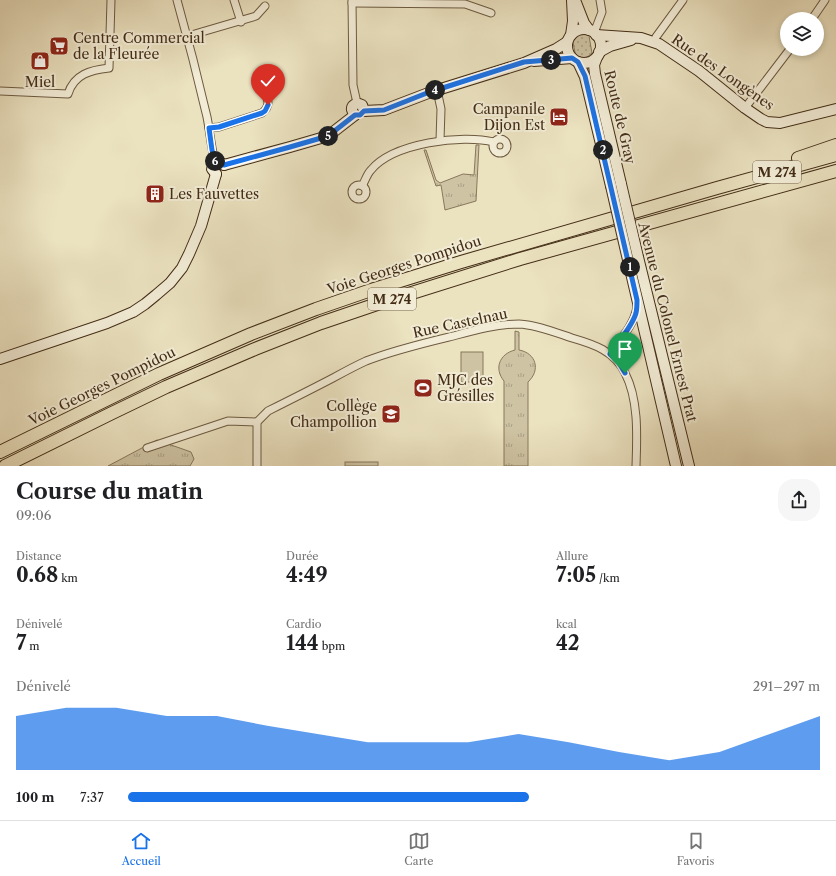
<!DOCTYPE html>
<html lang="fr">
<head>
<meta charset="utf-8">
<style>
  body { margin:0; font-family:"Libre Caslon Text",serif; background:#f6f6f6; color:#202124; height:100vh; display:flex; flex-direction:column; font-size:15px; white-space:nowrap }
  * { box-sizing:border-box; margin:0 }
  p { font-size:13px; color:#757577 }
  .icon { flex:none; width:22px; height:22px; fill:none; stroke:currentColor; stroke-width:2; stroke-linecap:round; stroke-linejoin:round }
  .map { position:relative; height:466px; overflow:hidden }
  .sheet { display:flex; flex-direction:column; background:#fff; flex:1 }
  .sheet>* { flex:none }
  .fabs { position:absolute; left:780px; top:12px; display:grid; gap:8px }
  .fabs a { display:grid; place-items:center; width:44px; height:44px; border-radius:50%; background:#fff; box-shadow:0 2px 6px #0003; font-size:20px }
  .pin { position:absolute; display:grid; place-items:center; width:34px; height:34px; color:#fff; margin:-41px -17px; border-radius:50% 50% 50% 0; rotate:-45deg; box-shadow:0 0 4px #0007 }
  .pin .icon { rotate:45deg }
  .km { position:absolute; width:20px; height:20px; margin:-10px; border-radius:50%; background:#222; color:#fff; font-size:11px; line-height:20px; text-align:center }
  .round { display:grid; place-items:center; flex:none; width:42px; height:42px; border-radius:16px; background:#f6f6f6 }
  .overview { display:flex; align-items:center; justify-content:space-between; height:68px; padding:0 16px }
  h1 { font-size:22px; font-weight:700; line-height:30px }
  .stats { display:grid; grid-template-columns:repeat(3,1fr); gap:6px; height:68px; padding:4px 16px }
  .stats div { display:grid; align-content:center }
  .stats b { font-size:20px; font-weight:700 }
  .stats small { font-size:11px; font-weight:400 }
  .stats p { font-size:11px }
  .chart { height:112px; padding:8px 16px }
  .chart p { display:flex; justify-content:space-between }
  .chart svg { width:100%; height:72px; margin-top:4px; fill:#1a73e8; opacity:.7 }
  ul { padding:0 16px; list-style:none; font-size:13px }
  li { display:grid; grid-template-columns:64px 48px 1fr; align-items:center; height:30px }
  li i { height:10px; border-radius:5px; background:#1a73e8 }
  .menu { display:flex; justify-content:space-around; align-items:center; height:56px; border-top:1px solid #e0e0e0; background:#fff; font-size:11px; color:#757577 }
  .menu a { display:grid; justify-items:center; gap:2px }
  .menu .selected { color:#1a73e8 }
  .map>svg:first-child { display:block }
  .grass { fill:url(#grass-dots); stroke:#88785c }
  .park { fill:url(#park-tufts); stroke:#88785c }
  .garden { fill:#cec3a3; stroke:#88785c }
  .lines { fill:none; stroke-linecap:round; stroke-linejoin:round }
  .street-casing { stroke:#6d5a40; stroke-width:9 }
  .secondary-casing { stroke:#432d16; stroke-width:12 }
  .highway-casing { stroke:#432d16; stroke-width:14 }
  .street { stroke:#f2ecd6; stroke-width:7 }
  .secondary { stroke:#f2ecd6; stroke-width:10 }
  .highway { stroke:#ebe2c0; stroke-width:12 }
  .secondary-bridge-casing { stroke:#432d16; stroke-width:12; stroke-linecap:butt }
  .secondary-bridge { stroke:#f2ecd6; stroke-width:10 }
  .route-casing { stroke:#fff; stroke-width:8 }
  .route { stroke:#1a73e8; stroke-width:5 }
  .labels { text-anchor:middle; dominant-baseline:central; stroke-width:4; stroke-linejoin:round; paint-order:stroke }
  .shield { fill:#f2ecd6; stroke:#786650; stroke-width:1 }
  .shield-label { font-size:13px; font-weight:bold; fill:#432d16 }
  .poi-label { font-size:14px; fill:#432d16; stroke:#f2ecd6; text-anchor:start }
  .street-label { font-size:14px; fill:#432d16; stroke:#f2ecd6 }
</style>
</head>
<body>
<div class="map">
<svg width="836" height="466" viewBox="0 0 836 466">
  <defs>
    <pattern id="grass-dots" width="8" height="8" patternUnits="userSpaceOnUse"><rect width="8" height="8" fill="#cec3a3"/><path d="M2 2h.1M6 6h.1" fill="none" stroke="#a99f84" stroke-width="1.8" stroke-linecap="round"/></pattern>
    <pattern id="park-tufts" width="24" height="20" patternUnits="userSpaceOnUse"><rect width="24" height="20" fill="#cec3a3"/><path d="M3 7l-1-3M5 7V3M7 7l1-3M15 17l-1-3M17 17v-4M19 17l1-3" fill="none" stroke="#a99f84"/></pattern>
  </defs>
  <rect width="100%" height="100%" fill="#ebe2c0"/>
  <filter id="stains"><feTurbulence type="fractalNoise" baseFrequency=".005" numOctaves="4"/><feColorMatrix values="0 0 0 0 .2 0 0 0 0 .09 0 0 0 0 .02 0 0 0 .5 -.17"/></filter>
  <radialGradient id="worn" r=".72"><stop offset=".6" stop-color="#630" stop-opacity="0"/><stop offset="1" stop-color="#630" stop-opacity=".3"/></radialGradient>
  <path class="grass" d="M580 34H587L589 36 592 53C587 58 583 59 576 57L572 38 573 37Z"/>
  <g class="park">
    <polygon points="476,145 479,145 476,201 445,210 441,185 436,186 424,150 426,150 436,180 440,183 463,174 474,175"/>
    <path d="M515 331 519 332V350C536 353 541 370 528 382V466H504V381C494 369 499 354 515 350Z"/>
    <polygon points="157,440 191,452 194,459 190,466 108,466"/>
  </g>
  <g class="garden">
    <rect x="461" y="352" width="22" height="30"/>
    <rect x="345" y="462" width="33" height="4"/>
  </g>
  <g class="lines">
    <defs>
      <g id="street">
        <path d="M177 0C188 39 198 78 207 117 210 132 211 147 215 162"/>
        <polyline points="234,0 241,22"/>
        <polyline points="352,0 353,85 357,103"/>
        <polyline points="352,3 465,4 491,13"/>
        <polyline points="812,19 825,0"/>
        <polyline points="594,33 602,12 600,0"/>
        <polyline points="188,36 256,16 265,6"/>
        <polyline points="654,42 656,37 683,0"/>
        <polyline points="437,90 441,109 440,140"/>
        <path d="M0 91 68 94C74 74 91 70 109 68L111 0"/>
        <polyline points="745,108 790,49"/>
        <path d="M209 128 219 127 262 113C266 110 268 107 268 102L262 78"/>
        <circle cx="500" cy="146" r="7"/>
        <circle cx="359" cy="192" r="7"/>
        <path d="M362 186C365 181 367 174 371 170 393 143 462 134 494 142"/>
        <path d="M610 354C620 340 635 324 637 306"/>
        <polyline points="147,448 228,421 257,422"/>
        <path d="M257 466V422L268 411C290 400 312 389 333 378 344 372 355 366 366 361 394 350 424 343 453 336 475 330 496 324 519 324 537 325 554 332 572 338 593 344 615 351 625 373 639 400 637 437 636 466"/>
      </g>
      <g id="secondary">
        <polyline points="575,0 584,23 589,30"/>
        <circle cx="584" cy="46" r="17"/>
        <polyline points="571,35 573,21 572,0"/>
        <polyline points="596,35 641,38 659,44 699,71 745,108 761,119 767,122 780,123 836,109"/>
        <polyline points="599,52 610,46 631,40"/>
        <polyline points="597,57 594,65 595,74 621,184"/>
        <polyline points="534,61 572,58"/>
        <polyline points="578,62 585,77 611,186"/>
        <polyline points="364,111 384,110 431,92 524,63 556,49 567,42"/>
        <path d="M355 115C348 108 354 101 362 105L364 111"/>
        <polyline points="224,165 290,147 328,136 355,115"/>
        <polyline points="216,174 212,169 214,164 219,162 223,164 224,165"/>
        <polyline points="638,257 689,466"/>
        <polyline points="628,260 676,466"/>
        <polyline points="0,359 107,323 133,312 145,304 156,295 170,283 182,268 189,254 201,226 216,174"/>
      </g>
      <g id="highway">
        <polyline points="798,158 836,145"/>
        <polyline points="0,452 159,374 251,334 316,309 371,290 461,262 717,188 836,155"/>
        <polyline points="5,466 110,414 166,387 255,349 321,323 380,303 520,259 836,171"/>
      </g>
    </defs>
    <use href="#street" class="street-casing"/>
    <use href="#secondary" class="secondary-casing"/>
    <use href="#highway" class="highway-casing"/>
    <use href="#street" class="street"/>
    <use href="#secondary" class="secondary"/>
    <use href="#highway" class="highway"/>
    <defs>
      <g id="secondary-bridge">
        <polyline points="621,184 638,257"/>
        <polyline points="611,186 628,260"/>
      </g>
    </defs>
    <use href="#secondary-bridge" class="secondary-bridge-casing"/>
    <use href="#secondary-bridge" class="secondary-bridge"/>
  </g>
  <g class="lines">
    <defs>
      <path id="route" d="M268 105 265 111 262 113 219 127 209 128 212 150 215 162C219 161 222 162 224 165L290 147 328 136 355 115H360L364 111 384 110 427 93 524 62 572 58 578 62 585 76 637 300C637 304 637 309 636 313 632 327 618 342 610 354L618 361 625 373"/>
    </defs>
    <use href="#route" class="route-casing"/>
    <use href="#route" class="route"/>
  </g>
  <defs>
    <symbol id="supermarket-square" viewBox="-11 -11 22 22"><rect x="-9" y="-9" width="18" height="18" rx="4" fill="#8f2418" stroke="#f2ecd6"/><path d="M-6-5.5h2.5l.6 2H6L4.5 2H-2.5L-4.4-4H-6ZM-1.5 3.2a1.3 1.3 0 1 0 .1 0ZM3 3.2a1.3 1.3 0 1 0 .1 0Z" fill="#fff"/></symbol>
    <symbol id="shop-square" viewBox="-11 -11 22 22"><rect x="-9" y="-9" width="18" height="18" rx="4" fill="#8f2418" stroke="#f2ecd6"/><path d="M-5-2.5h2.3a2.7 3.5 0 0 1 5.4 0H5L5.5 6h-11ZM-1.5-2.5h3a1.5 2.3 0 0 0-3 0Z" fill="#fff"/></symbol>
    <symbol id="hotel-square" viewBox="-11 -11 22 22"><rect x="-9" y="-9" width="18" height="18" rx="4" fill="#8f2418" stroke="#f2ecd6"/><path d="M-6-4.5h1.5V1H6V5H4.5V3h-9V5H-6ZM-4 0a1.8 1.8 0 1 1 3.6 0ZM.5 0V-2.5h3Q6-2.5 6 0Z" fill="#fff"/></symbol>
    <symbol id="building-square" viewBox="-11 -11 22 22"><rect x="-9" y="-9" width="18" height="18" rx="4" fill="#8f2418" stroke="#f2ecd6"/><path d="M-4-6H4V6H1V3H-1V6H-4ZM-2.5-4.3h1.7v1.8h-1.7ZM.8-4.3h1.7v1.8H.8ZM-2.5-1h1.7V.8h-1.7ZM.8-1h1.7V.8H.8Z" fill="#fff"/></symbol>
    <symbol id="stadium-square" viewBox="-11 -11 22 22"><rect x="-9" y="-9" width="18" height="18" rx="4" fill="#8f2418" stroke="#f2ecd6"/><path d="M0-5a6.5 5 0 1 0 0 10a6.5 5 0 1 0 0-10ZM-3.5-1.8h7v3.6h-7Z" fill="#fff"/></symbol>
    <symbol id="school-square" viewBox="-11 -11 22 22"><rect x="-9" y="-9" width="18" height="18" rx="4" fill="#8f2418" stroke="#f2ecd6"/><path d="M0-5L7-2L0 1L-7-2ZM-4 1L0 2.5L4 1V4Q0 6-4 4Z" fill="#fff"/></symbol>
  </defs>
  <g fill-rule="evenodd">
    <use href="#supermarket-square" x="48" y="35" width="22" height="22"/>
    <use href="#shop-square" x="29" y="50" width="22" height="22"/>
    <use href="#hotel-square" x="548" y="106" width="22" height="22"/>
    <use href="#building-square" x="144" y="183" width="22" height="22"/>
    <use href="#stadium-square" x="412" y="377" width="22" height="22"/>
    <use href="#school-square" x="380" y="403" width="22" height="22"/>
  </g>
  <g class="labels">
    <g class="shield">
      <rect x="753" y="161" width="48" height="22" rx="3"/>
      <rect x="368" y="288" width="48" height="22" rx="3"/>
    </g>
    <g class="shield-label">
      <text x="777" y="172">M 274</text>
      <text x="392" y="299">M 274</text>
    </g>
    <g class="poi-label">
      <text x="73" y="38">Centre Commercial<tspan x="73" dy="16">de la Fleurée</tspan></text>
      <text x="40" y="82" text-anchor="middle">Miel</text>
      <text x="545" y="109" text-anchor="end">Campanile<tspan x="545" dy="16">Dijon Est</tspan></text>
      <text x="169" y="194">Les Fauvettes</text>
      <text x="437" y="380">MJC des<tspan x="437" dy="16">Grésilles</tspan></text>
      <text x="377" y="406" text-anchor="end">Collège<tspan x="377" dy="16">Champollion</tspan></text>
    </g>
    <g class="street-label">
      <text transform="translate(723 72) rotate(35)">Rue des Longènes</text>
      <text transform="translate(620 117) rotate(77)">Route de Gray</text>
      <text transform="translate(404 265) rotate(-18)">Voie Georges Pompidou</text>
      <text transform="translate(668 322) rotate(76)">Avenue du Colonel Ernest Prat</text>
      <text transform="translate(460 323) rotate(-12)">Rue Castelnau</text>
      <text transform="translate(102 386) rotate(-26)">Voie Georges Pompidou</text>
    </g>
  </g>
  <rect width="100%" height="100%" filter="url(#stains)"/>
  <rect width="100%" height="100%" fill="url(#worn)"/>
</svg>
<div class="fabs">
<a><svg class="icon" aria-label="layers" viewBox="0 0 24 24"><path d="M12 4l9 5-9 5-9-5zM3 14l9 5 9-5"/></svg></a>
</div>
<div class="pin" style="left:625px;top:373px;background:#1e9e55"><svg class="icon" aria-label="arrive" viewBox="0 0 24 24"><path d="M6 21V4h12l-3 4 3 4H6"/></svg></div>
<div class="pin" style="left:268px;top:105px;background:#d93025"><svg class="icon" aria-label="check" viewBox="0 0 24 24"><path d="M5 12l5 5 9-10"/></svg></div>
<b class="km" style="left:630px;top:267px">1</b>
<b class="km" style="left:603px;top:150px">2</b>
<b class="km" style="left:551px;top:60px">3</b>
<b class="km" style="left:435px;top:90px">4</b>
<b class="km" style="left:328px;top:136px">5</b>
<b class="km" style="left:215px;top:161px">6</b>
</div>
<section class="sheet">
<div class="overview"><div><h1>Course du matin</h1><p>09:06</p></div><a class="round"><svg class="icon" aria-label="share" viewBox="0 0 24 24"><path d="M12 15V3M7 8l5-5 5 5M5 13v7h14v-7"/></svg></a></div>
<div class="stats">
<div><p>Distance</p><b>0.68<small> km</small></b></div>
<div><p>Durée</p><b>4:49</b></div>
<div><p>Allure</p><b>7:05<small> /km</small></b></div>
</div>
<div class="stats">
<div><p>Dénivelé</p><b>7<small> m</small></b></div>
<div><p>Cardio</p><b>144<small> bpm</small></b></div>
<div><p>kcal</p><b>42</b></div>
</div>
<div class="chart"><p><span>Dénivelé</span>291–297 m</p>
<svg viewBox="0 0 160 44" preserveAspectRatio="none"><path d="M0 44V11L10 6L20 6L30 11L40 11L50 17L60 22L70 27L80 27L90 27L100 22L110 27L120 33L130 38L140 33L150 22L160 11V44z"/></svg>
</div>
<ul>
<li><b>100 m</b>7:37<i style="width:58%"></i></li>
</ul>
</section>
<nav class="menu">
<a class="selected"><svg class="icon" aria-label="home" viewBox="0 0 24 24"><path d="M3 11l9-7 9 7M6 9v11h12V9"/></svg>Accueil</a>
<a><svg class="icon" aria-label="map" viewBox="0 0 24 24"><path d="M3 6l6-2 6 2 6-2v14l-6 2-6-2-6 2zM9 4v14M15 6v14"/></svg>Carte</a>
<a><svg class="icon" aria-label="saved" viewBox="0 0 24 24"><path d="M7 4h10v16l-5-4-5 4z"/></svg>Favoris</a>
</nav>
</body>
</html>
